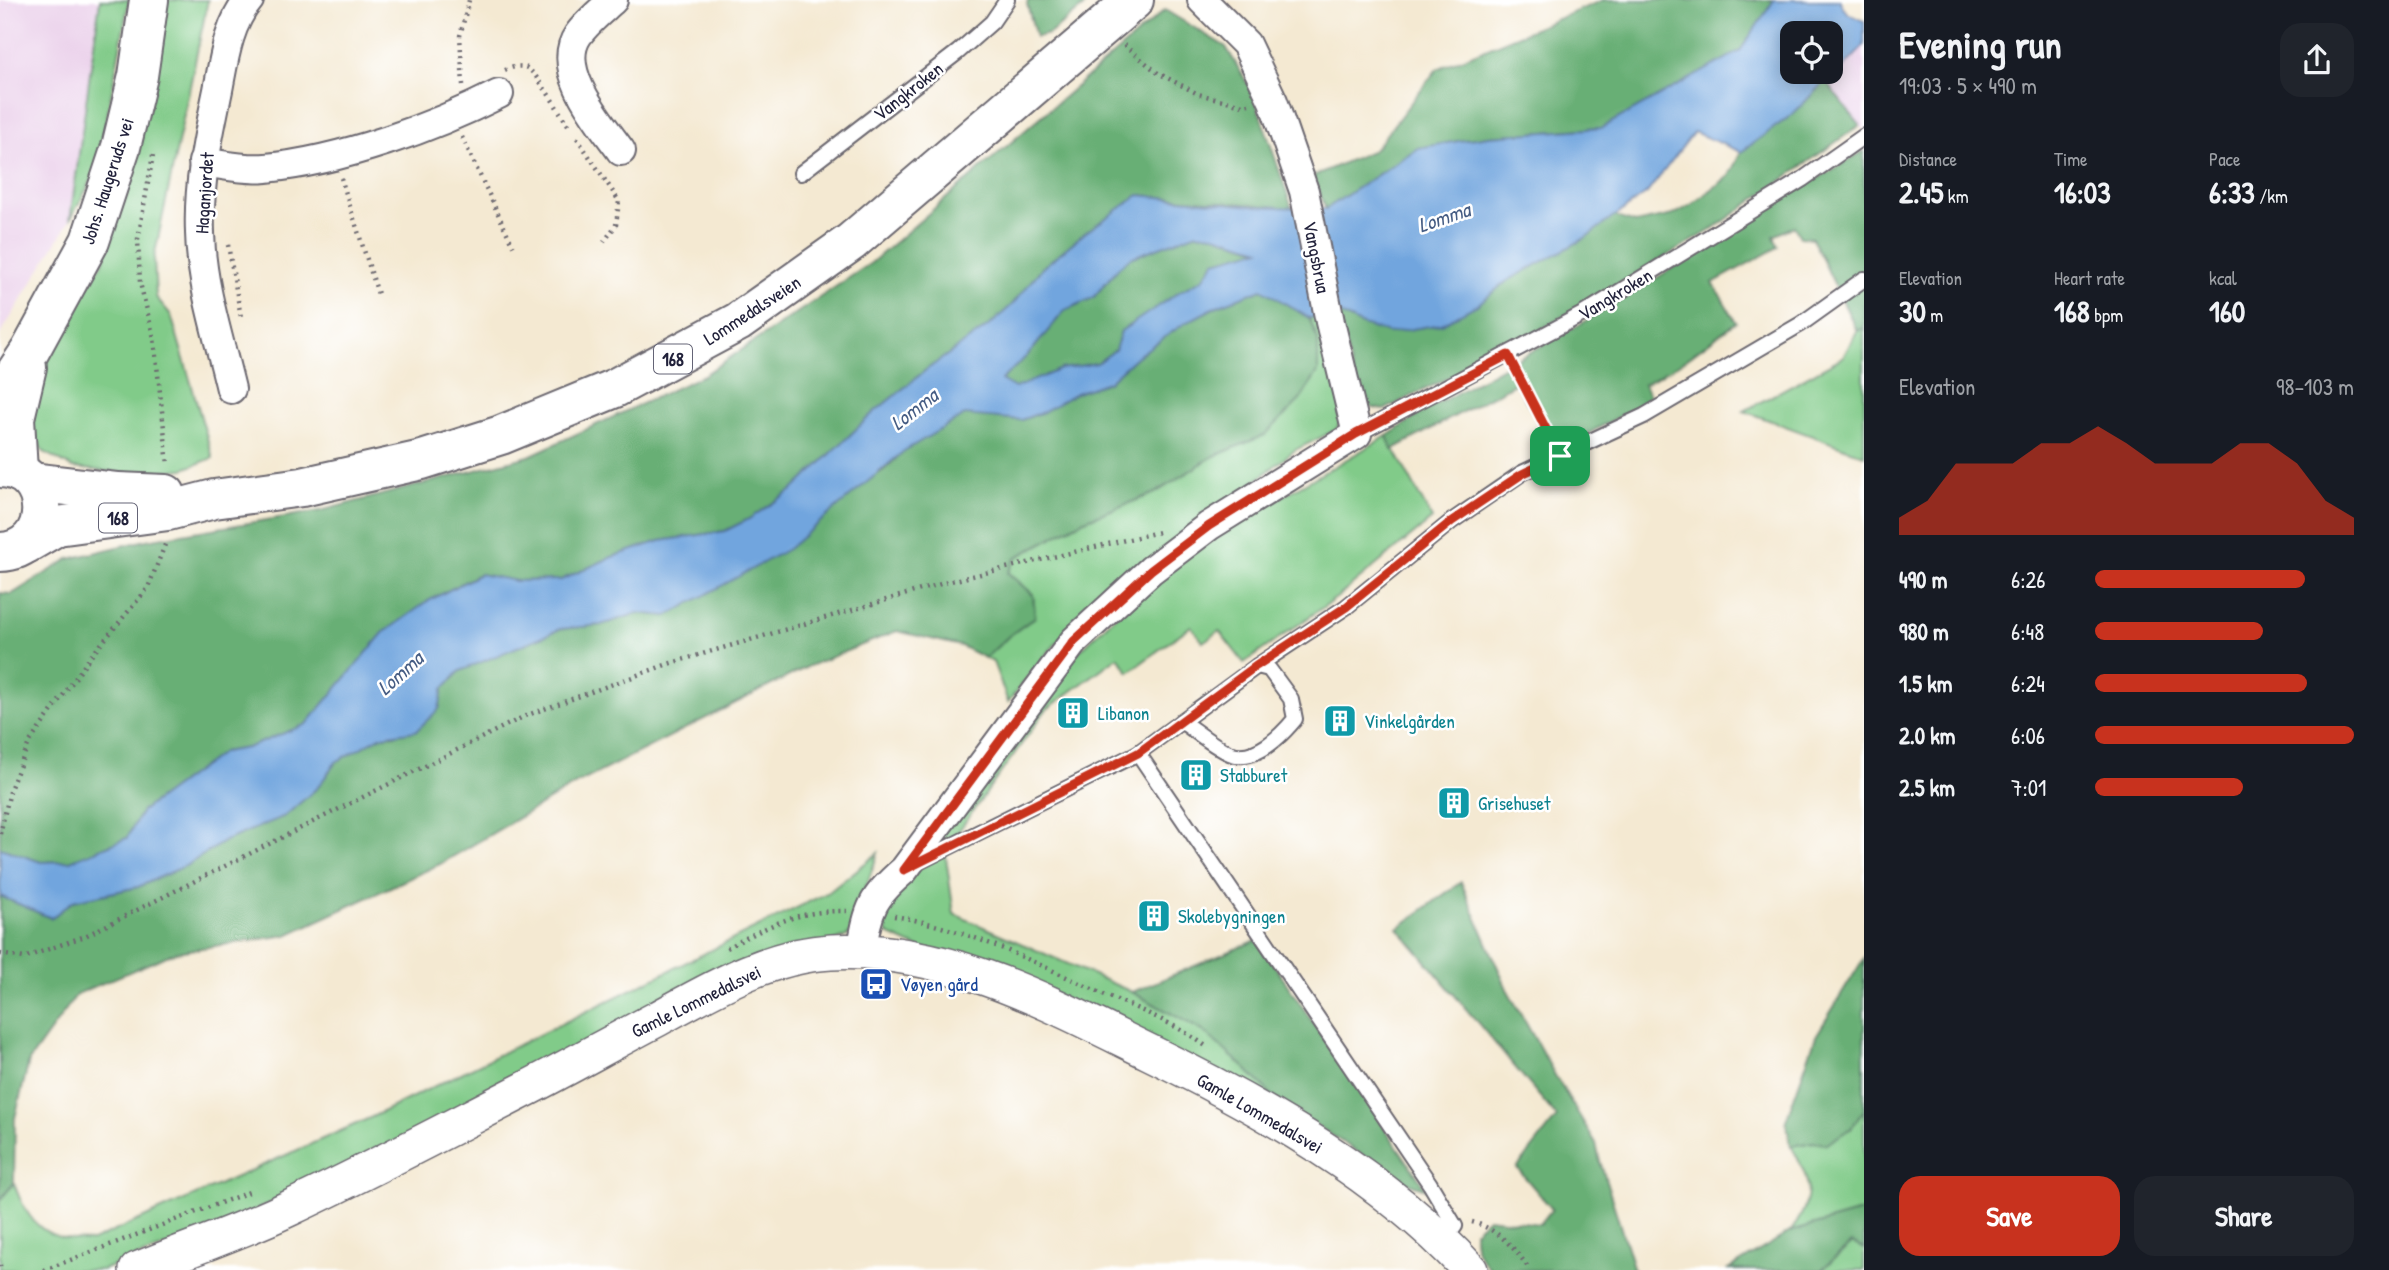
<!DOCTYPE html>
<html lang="en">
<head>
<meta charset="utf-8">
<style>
  body { margin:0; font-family:"Patrick Hand",sans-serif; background:#20242c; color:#f1f3f6; height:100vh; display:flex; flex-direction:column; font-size:26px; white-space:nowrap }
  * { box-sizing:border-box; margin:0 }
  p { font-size:23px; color:#9ea1a6 }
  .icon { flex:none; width:38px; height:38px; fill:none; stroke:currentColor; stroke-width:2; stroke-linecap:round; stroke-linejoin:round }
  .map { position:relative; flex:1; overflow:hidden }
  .panel { display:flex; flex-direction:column; background:#171b24; width:525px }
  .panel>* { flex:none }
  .tools { position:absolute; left:1780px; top:21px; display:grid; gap:14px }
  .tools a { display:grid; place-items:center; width:63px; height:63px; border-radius:14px; background:#171b24; box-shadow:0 4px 18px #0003; font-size:35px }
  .pin { position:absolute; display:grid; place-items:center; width:60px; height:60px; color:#fff; margin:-30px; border-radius:14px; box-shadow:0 4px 10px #0006 }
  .round { display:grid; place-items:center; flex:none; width:74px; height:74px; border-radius:21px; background:#20242c }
  .overview { display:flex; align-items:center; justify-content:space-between; height:119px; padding:0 35px }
  h1 { font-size:38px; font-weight:700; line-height:52px }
  .figures { display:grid; grid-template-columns:repeat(3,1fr); gap:10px; height:119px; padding:7px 35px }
  .figures div { display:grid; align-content:center }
  .figures b { font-size:30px; font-weight:700 }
  .figures small { font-size:19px; font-weight:400 }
  .figures p { font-size:19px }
  .chart { height:196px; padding:14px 35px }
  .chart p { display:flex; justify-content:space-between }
  .chart svg { width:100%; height:126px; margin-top:7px; fill:#c8321e; opacity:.7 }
  .cta { display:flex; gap:14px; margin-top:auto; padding:14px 35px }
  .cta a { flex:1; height:80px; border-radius:21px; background:#c8321e; color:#fff; font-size:28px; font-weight:700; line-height:80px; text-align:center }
  .cta a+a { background:#20242c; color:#f1f3f6 }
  ul { padding:0 35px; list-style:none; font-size:23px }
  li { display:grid; grid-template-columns:112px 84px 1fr; align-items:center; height:52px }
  li i { height:18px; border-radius:9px; background:#c8321e }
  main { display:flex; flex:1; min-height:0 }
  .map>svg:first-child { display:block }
  .built { fill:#ebd1eb }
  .green { fill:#81cb89; stroke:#527662; stroke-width:2 }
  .forest { fill:#68af75; stroke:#456858; stroke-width:2 }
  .water { fill:#71a5de; stroke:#4a648c; stroke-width:2; fill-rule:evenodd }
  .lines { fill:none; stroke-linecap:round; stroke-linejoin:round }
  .service-casing { stroke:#6c6870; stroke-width:18 }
  .minor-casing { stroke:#6c6870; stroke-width:32 }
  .tertiary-casing { stroke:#6c6870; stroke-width:38 }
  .secondary-casing { stroke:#6c6870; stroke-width:42 }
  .primary-casing { stroke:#6c6870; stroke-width:42 }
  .path { stroke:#6c6870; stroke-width:4.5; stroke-dasharray:2 5; stroke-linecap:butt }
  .service { stroke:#fff; stroke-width:14 }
  .minor { stroke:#fff; stroke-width:28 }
  .tertiary { stroke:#fff; stroke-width:35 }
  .secondary { stroke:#fff; stroke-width:38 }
  .primary { stroke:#fff; stroke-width:38 }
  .route-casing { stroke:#fff; stroke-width:14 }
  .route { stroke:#c8321e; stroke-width:9 }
  .labels { text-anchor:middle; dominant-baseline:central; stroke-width:5; stroke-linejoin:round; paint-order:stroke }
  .shield { fill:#fff; stroke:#646476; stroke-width:2 }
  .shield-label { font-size:18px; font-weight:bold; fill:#22223b }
  .street-label { font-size:19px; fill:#22223b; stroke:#fff }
  .culture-label { font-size:19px; fill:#0d838f; stroke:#fff; text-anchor:start }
  .transit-label { font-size:19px; fill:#164399; stroke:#fff; text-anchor:start }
  .water-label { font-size:21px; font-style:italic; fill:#465d84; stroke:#fff }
</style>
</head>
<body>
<main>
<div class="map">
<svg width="1864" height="1270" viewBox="0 0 1864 1270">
  <rect width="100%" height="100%" fill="#fff"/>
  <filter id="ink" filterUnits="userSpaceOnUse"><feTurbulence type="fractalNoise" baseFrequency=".0143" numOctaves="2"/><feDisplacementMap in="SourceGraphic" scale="14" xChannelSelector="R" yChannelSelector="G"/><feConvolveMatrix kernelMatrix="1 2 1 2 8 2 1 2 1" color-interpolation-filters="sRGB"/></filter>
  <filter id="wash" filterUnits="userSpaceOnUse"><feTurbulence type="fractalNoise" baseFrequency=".00686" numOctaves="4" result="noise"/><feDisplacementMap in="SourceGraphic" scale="28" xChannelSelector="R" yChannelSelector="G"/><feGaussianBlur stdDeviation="1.57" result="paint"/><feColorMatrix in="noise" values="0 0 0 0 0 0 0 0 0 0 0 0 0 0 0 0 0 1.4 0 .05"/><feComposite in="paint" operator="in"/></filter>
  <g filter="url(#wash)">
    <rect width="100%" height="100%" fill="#f4e9d2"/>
    <g class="built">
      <polygon points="0,0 100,0 70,220 0,335"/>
      <polygon points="1864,46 1864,131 1825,81 1842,69"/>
    </g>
    <g class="green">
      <polygon points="100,0 129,0 97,170 70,220"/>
      <polygon points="161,0 208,0 154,258 156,297 171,315 213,458 184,469 135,474 73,468 44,452 33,438 33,385 56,335 103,262 130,184"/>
      <polygon points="1320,316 1343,417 1336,430 1295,450 1076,622 1043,658 1008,702 993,662 985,658 1009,636 1035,617 1033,594 1008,572 1015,558 1082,521 1155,493 1212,457 1265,435 1318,340 1309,318"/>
      <polygon points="1864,328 1864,455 1744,411 1843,357 1857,331"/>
      <polygon points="1387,436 1432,519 1339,596 1244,663 1219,631 1203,642 1191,626 1129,672 1118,657 1046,710 945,850 954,914 1132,992 1203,1031 1245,1068 1278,1101 1242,1089 889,935 881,920 882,911 1066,664 1159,574 1264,507"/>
      <path d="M878 853 849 935 219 1227 102 1270H0V1200L14 1183C28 1225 46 1241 92 1241L372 1117 829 892Z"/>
      <path d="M1864 1110V1211L1790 1232C1816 1199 1811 1179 1791 1146L1813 1142 1851 1128Z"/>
      <polygon points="1853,1243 1864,1249 1864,1270 1821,1270"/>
    </g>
    <g class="forest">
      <polygon points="1028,0 1092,0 1049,34 1036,37 1027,4"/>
      <polygon points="1603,0 1774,0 1740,51 1601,128 1488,136 1418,148 1326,209 1313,176 1374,150 1437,69"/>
      <polygon points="1165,10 1226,47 1253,93 1292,208 1139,195 1086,232 1042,268 1012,305 990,325 926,370 873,413 794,489 749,519 725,531 660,541 612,557 561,580 516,581 479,574 428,601 350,673 307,724 247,748 223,752 142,811 127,838 71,861 41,862 0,848 0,593 12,594 69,559 146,540 320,511 529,456 704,375 871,263"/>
      <path d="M1825 81 1860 125 1713 229 1514 345 1384 410C1378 409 1373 409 1368 405 1355 393 1343 333 1338 313L1362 325 1477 305 1507 281 1582 240 1615 216 1635 223 1673 215 1691 205 1729 176 1741 152 1793 114Z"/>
      <polygon points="1864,151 1864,328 1857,331 1812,238 1800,237 1794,226 1774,236 1778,247 1713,283 1736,322 1681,363 1644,384 1651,399 1573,442 1553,448 1516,383 1392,450 1387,436 1428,409 1609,308 1758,214"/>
      <polygon points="1197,233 1215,235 1261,250 1215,261 1203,279 1182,290 1162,305 1115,350 1097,363 1061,369 1015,389 1001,380 1029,354 1065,310 1093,298 1119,267 1130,258"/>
      <polygon points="1262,289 1309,318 1318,340 1318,372 1300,400 1265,435 1212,457 1155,493 1082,521 1015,558 1008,573 1033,595 1035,617 1009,636 985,658 961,646 897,631 809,666 578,783 440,864 287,935 176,952 77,994 29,1061 15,1118 14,1183 0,1200 0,896 51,918 73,901 138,887 187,865 225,841 285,816 318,787 336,762 382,736 395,735 439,709 443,689 460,671 560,629 601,625 638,613 667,616 691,602 884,470 904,451 966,414 1021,420 1043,412 1076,393 1108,382 1136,357 1185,323 1217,306"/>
      <path d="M1461 882 1507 989 1556 1077 1596 1143 1599 1158 1634 1270H1491C1479 1257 1473 1249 1474 1231L1488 1218 1540 1224 1552 1209 1517 1168 1557 1117 1398 928Z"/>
      <polygon points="1257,940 1426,1189 1403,1181 1278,1101 1245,1068 1203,1031 1132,992"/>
      <polygon points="1864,958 1864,1110 1851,1128 1827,1144 1813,1142 1791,1146 1786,1120 1816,1036"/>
      <polygon points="1864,1211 1864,1249 1852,1243 1821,1270 1728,1270 1790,1232"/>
    </g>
    <path class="water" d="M1774 0H1840C1842 12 1854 17 1864 21V46L1842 69 1825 81 1793 114 1741 152 1694 132 1647 193 1582 240 1507 281 1477 305 1442 324 1389 333 1362 325 1338 313 1309 318 1262 289 1217 306 1185 323 1136 357 1108 382 1076 393 1043 412 1021 420 965 415 904 451 788 549 667 616 638 613 601 625 560 629 460 671 443 689 439 709 416 731 382 736 336 762 318 787 285 816 225 841 187 865 138 887 73 901 51 918 0 896V848L41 862 70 861 127 838 142 811 223 752 247 748 307 724 383 633 428 601 480 574 516 581 561 580 612 557 660 541 725 531 749 519 794 489 873 413 926 370 990 325 1012 305 1042 268 1086 232 1139 195 1253 206 1326 209 1418 148 1488 136 1601 128 1740 51ZM1792 33H1830V72H1792ZM1197 233 1215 235 1260 249 1215 261 1203 279 1182 290 1121 331 1115 350 1097 363 1061 369 1015 388 1001 380 1029 354 1065 310 1093 298 1119 267 1130 258Z"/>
  </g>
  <g filter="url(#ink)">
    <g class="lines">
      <defs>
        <g id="service">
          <polyline points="801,173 958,52 992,22 1007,0"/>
          <polyline points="1357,434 1583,314 1803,179 1864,136"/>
          <polyline points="1257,666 1346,607 1452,521 1522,473 1644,416 1801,324 1864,279"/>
          <path d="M1138 753 1257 666 1269 669 1291 699 1295 719C1281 736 1256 761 1232 754 1220 751 1193 729 1181 721"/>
          <polyline points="917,863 1138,753 1430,1184 1455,1226 1442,1243"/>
        </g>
        <g id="minor">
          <path d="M613 0C601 11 587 22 578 35 554 70 601 123 621 151"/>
          <path d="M203 162C224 165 245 170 266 168 340 161 434 127 499 94"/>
          <path d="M231 389C219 338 201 285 200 233 198 183 208 138 218 90 224 59 228 25 249 0"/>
          <path d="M861 952C869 909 870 899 904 870L1074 641 1151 570 1209 526 1357 434 1330 322 1304 191 1273 101 1246 44 1202 0"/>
        </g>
        <path id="tertiary" d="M137 1270C188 1249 240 1232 290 1208 369 1171 446 1130 524 1090 569 1067 613 1042 657 1019 710 990 768 955 831 952 946 946 1049 1003 1149 1052 1262 1107 1385 1177 1470 1270"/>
        <g id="secondary">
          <polyline points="0,396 30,351 90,241 121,147 138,76 149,0"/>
          <polyline points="18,472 15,418 27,367"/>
        </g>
        <g id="primary">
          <path d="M0 468C55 469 55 551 0 552"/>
          <polyline points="32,482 118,492 166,494"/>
          <polyline points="26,544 57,526 168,511 214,499 302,487 422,460 501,435 615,388 738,322 851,242 1134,0"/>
        </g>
      </defs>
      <use href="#service" class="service-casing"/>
      <use href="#minor" class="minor-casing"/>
      <use href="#tertiary" class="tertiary-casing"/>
      <use href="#secondary" class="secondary-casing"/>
      <use href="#primary" class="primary-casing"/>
      <g class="path">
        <polyline points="1124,45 1158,73 1198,94 1243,105 1249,104"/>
        <path d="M505 70C512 67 520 65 527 68 538 74 561 115 570 128"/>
        <polyline points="463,85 460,36 469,0"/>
        <polyline points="462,137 515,250"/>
        <polyline points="577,138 619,201 616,225 604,242"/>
        <polyline points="153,155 138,239 140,283 154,338 168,465"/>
        <polyline points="341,178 378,294"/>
        <polyline points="228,245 241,317"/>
        <polyline points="1516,369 1553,439"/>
        <polyline points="0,834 11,787 29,743 91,656 148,588 166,542"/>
        <path d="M894 916C967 928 1036 963 1103 994 1138 1009 1177 1024 1207 1047"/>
        <path d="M727 948C770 925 797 910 847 911"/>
        <polyline points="0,954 24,958 85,936 525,716 668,664 951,581 1159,532"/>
        <path d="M1472 1222C1498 1229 1515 1248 1530 1270"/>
        <polyline points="0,1265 1,1270"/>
        <polyline points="44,1270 249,1192"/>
      </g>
      <use href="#service" class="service"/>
      <use href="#minor" class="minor"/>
      <use href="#tertiary" class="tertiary"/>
      <use href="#secondary" class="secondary"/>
      <use href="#primary" class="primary"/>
    </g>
  </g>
  <g class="lines" filter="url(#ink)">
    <defs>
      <polygon id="route" points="1508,355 1560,456 1522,474 1452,521 1346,607 1256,666 1138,753 904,870 1074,641 1151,570 1209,526 1356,434"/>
    </defs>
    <use href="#route" class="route-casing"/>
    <use href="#route" class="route"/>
  </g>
  <defs>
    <symbol id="building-square" viewBox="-11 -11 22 22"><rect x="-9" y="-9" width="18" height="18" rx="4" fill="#0f9aa8" stroke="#fff"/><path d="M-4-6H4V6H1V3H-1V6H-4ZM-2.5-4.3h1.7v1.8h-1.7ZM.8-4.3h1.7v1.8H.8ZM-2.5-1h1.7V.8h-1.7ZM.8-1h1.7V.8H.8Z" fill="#fff"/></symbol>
    <symbol id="bus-square" viewBox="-11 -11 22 22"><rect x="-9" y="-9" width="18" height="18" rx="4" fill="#1a4fb4" stroke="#fff"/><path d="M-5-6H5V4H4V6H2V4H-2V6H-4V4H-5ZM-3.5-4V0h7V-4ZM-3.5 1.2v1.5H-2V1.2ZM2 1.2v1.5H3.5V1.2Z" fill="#fff"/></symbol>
  </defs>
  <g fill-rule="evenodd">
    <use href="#building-square" x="1054" y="694" width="38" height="38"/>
    <use href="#building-square" x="1321" y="702" width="38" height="38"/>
    <use href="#building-square" x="1177" y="756" width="38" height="38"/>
    <use href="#building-square" x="1435" y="784" width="38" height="38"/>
    <use href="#building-square" x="1135" y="897" width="38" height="38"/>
    <use href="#bus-square" x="857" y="965" width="38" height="38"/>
  </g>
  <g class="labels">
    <g class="shield">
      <rect x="654" y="344.5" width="38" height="29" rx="5"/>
      <rect x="99" y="503.5" width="38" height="29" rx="5"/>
    </g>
    <g class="shield-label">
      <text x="673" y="359">168</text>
      <text x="118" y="518">168</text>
    </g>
    <g class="street-label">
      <text transform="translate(908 91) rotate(-38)">Vangkroken</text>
      <text transform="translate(107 181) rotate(-72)">Johs. Haugeruds vei</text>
      <text transform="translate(204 193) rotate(-86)">Haganjordet</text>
      <text transform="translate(1317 257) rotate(79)">Vangsbrua</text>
      <text transform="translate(1615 294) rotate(-31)">Vangkroken</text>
      <text transform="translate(752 310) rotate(-33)">Lommedalsveien</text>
      <text transform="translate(696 1001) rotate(-26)">Gamle Lommedalsvei</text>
      <text transform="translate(1260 1113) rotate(30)">Gamle Lommedalsvei</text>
    </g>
    <g class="culture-label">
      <text x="1098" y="713">Libanon</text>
      <text x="1364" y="721">Vinkelgården</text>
      <text x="1220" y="775">Stabburet</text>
      <text x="1478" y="803">Grisehuset</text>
      <text x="1178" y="916">Skolebygningen</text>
    </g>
    <g class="transit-label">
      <text x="900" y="984">Vøyen gård</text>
    </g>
    <g class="water-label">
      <text transform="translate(1444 217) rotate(-19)">Lomma</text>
      <text transform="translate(914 409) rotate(-38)">Lomma</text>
      <text transform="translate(400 673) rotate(-42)">Lomma</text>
    </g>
  </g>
</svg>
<div class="tools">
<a><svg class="icon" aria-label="locate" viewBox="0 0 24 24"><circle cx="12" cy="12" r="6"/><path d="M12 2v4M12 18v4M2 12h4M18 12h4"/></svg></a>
</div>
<div class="pin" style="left:1560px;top:456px;background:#1e9e55"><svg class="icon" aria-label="arrive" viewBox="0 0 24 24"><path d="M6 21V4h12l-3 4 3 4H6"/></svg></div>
</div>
<section class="panel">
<div class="overview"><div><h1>Evening run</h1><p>19:03 · 5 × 490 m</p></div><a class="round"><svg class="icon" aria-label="share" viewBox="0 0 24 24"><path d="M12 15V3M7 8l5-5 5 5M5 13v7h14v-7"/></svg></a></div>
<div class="figures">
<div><p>Distance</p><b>2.45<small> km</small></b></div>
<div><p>Time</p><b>16:03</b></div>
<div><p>Pace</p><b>6:33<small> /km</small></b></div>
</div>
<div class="figures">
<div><p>Elevation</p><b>30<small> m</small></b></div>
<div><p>Heart rate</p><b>168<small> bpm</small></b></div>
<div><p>kcal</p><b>160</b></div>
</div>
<div class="chart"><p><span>Elevation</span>98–103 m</p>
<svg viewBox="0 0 160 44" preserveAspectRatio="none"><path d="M0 44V38L10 32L20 19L30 19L40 19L50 12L60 12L70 6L80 12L90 19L100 19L110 19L120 12L130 12L140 19L150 32L160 38V44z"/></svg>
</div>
<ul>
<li><b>490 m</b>6:26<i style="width:81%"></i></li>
<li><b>980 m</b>6:48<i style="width:65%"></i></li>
<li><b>1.5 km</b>6:24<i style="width:82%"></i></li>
<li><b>2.0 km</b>6:06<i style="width:100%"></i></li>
<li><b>2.5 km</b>7:01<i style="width:57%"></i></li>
</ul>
<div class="cta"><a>Save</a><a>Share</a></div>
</section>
</main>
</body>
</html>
